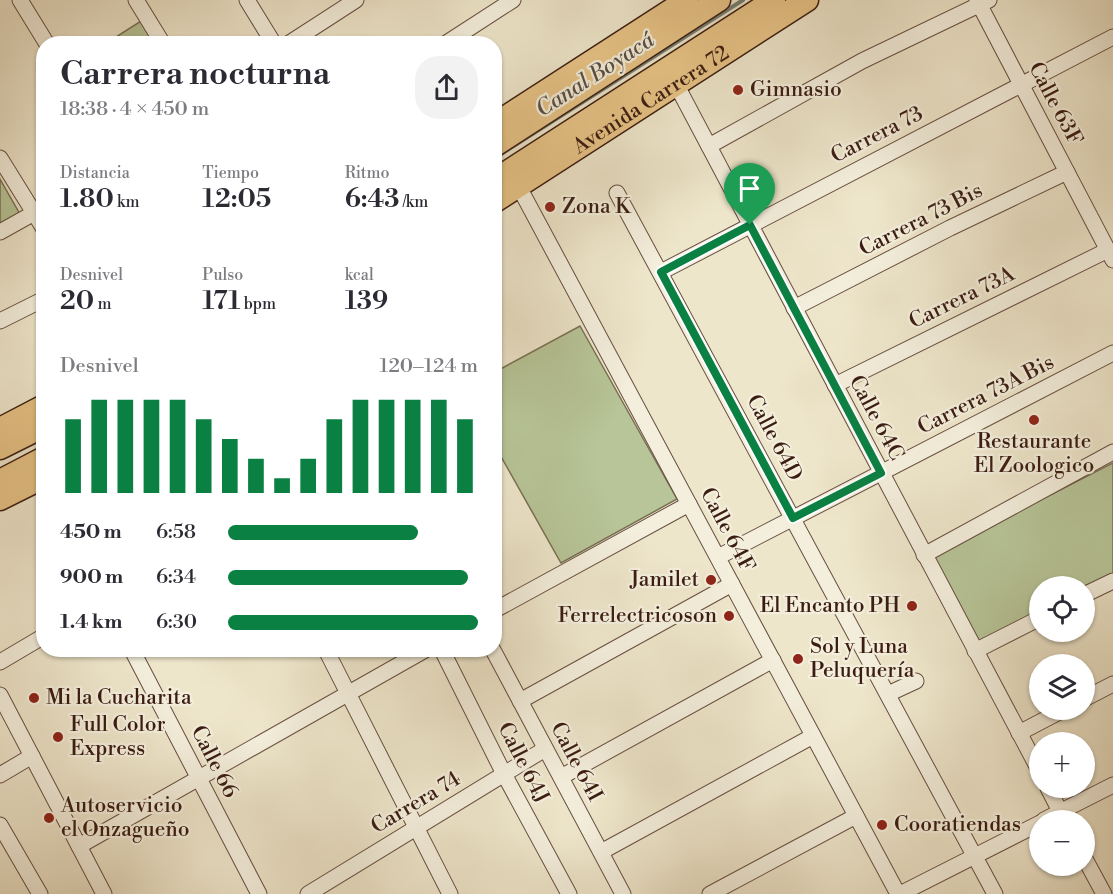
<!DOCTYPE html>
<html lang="es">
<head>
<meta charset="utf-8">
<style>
  body { margin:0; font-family:"Libre Bodoni",serif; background:#f2f2f3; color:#2b2b33; height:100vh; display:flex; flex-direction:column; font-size:22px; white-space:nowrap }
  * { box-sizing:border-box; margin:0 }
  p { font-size:20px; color:#7c7c81 }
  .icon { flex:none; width:33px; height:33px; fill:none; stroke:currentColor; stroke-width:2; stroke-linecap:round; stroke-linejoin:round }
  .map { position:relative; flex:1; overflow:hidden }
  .drawer { position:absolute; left:36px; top:36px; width:466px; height:621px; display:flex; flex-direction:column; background:#fff; border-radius:24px; box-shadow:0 2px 4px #0004 }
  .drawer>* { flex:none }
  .controls { position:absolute; left:1029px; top:576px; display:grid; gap:12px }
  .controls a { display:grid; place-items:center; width:66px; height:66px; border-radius:50%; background:#fff; box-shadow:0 2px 4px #0004; font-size:30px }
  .pin { position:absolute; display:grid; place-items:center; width:51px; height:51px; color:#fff; margin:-62px -26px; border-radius:50% 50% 50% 0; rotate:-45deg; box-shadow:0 0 6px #0007 }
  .pin .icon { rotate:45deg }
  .round { display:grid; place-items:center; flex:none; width:63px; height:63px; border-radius:24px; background:#f2f2f3 }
  .summary { display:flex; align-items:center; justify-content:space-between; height:102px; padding:0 24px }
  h1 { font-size:33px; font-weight:600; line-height:45px }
  .figures { display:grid; grid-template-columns:repeat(3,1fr); gap:9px; height:102px; padding:6px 24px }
  .figures div { display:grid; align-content:center }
  .figures b { font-size:26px; font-weight:600 }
  .figures small { font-size:16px; font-weight:400 }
  .figures p { font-size:16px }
  .chart { height:168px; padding:12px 24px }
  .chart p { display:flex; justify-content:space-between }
  .chart svg { width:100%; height:108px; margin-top:6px; stroke:#0b8043; stroke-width:6 }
  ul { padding:0 24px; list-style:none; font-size:20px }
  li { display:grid; grid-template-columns:96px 72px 1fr; align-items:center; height:45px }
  li i { height:15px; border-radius:8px; background:#0b8043 }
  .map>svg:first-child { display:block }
  .park { fill:#b7c598; stroke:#787054; stroke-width:1.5 }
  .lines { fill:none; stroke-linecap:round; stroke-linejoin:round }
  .stream { stroke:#737e74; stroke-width:4 }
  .minor-casing { stroke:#674e40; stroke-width:17 }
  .highway-casing { stroke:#3a1c11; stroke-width:25 }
  .minor { stroke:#f4efdd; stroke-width:15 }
  .highway { stroke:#e7c386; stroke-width:22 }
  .route-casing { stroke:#fff; stroke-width:12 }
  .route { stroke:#0b8043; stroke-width:8 }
  .poi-dot { fill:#8f2418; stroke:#f4efdd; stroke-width:2 }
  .labels { text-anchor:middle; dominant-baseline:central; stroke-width:4.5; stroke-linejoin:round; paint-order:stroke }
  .poi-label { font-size:21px; fill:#3a1c11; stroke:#f4efdd; text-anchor:start }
  .street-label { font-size:21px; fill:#3a1c11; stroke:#f4efdd }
  .water-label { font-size:22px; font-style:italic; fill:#564d43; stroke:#f4efdd }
</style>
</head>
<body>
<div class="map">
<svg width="1113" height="894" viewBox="0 0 1113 894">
  <rect width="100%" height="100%" fill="#eee6cb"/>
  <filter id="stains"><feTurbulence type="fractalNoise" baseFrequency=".00333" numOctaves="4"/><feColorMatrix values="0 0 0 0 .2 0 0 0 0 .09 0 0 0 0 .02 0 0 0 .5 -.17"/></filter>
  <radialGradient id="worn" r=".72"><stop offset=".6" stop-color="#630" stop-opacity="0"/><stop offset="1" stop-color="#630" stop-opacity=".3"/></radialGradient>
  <g class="park">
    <polygon points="141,21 155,44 105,44"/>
    <polygon points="0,179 25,223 0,236"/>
    <polygon points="580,326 677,499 561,563 495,446 495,372"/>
    <polygon points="1113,463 1113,575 1084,586 1040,586 1039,613 977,645 931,556"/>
  </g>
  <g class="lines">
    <polyline class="stream" points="495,158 743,0"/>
    <defs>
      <g id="minor">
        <polyline points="20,0 47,44"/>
        <polyline points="136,0 163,44"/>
        <polyline points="247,0 274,44"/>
        <polyline points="977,0 1113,260"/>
        <polyline points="288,44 356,0"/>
        <polyline points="445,44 513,0"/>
        <polyline points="676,84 1040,772"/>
        <polyline points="709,146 862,61 989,0"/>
        <polyline points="0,158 44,229"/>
        <polyline points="519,187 898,894"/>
        <polyline points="617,193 995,894"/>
        <polyline points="0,232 34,213"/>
        <polyline points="661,272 1113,37"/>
        <polyline points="794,308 950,228 1067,172"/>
        <polyline points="0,321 44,299"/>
        <polyline points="835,385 1108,250"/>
        <polyline points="924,555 1113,452"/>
        <polyline points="718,557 1113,353"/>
        <polyline points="1084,595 1113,581"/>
        <polyline points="495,610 689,504"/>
        <polyline points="132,650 259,894"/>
        <polyline points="326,650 450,894"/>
        <polyline points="442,650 504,774 569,894"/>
        <polyline points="493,650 623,894"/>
        <polyline points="975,651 1040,618"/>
        <polyline points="0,662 44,636"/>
        <polyline points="888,694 916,681"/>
        <polyline points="0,695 104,894"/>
        <polyline points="1084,699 1113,684"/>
        <polyline points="520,701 732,584"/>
        <polyline points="1019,733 1063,710"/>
        <polyline points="0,775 32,756"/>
        <polyline points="561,777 773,660"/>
        <polyline points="1048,788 1064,819"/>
        <polyline points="1044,820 1113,785"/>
        <polyline points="0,825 40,894"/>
        <polyline points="79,846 425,650"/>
        <polyline points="601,852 813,736"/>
        <polyline points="1084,857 1104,894"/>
        <polyline points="308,894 545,749"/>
        <polyline points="710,894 856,816"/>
        <polyline points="900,894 1040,823"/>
      </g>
      <g id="highway">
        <polyline points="495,124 687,0"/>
        <polyline points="495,145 719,0"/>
        <polyline points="495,180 774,0"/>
        <path id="s1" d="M495 201 807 0"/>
        <polyline points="0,429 44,406"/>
        <polyline points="0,448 44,426"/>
        <polyline points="0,481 44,458"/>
        <polyline points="0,499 44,477"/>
      </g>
    </defs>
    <use href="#minor" class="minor-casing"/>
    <use href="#highway" class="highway-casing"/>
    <use href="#minor" class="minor"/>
    <use href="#highway" class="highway"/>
  </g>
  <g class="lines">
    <defs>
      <polygon id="route" points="750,225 881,473 793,518 661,272"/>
    </defs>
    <use href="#route" class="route-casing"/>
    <use href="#route" class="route"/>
  </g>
  <g class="poi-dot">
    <circle cx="738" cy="90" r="6"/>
    <circle cx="550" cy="207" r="6"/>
    <circle cx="1034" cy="420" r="6"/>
    <circle cx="711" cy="580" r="6"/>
    <circle cx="912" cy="606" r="6"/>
    <circle cx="729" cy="616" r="6"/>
    <circle cx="798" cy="659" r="6"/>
    <circle cx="34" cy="698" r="6"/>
    <circle cx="58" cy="737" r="6"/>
    <circle cx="49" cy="818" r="6"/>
    <circle cx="882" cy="825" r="6"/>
  </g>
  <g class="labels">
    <g class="poi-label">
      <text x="750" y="90">Gimnasio</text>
      <text x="562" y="207">Zona K</text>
      <text x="1034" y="442" text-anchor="middle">Restaurante<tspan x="1034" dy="24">El Zoologico</tspan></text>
      <text x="699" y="580" text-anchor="end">Jamilet</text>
      <text x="900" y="606" text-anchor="end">El Encanto PH</text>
      <text x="717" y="616" text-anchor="end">Ferrelectricoson</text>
      <text x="810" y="647">Sol y Luna<tspan x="810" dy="24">Peluquería</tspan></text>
      <text x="46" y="698">Mi la Cucharita</text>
      <text x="70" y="725">Full Color<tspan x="70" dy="24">Express</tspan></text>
      <text x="61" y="806">Autoservicio<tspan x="61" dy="24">el Onzagueño</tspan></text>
      <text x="894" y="825">Cooratiendas</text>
    </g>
    <g class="street-label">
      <text stroke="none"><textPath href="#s1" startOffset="186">Avenida Carrera 72</textPath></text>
      <text transform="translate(1055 104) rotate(62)">Calle 63F</text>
      <text transform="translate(877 135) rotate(-27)">Carrera 73</text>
      <text transform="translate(921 220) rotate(-27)">Carrera 73 Bis</text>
      <text transform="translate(962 298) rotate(-26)">Carrera 73A</text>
      <text transform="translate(986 395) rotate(-27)">Carrera 73A Bis</text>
      <text transform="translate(876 418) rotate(62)">Calle 64C</text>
      <text transform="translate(774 438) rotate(62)">Calle 64D</text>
      <text transform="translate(727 530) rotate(62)">Calle 64F</text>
      <text transform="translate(214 762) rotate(63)">Calle 66</text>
      <text transform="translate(576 762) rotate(62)">Calle 64I</text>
      <text transform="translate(523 763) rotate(63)">Calle 64J</text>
      <text transform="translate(416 803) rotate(-31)">Carrera 74</text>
    </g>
    <g class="water-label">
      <text transform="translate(595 75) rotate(-33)">Canal Boyacá</text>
    </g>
  </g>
  <rect width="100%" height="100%" filter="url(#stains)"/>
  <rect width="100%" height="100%" fill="url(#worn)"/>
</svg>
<div class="controls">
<a><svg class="icon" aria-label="locate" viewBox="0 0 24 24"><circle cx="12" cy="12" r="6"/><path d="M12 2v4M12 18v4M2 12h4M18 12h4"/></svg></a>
<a><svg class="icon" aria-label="layers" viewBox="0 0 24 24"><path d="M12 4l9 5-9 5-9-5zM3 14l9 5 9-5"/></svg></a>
<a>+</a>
<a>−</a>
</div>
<div class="pin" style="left:750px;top:225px;background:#1e9e55"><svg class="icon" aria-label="arrive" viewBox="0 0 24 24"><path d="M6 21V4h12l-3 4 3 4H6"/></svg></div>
<section class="drawer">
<div class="summary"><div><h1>Carrera nocturna</h1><p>18:38 · 4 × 450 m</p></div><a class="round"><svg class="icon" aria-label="share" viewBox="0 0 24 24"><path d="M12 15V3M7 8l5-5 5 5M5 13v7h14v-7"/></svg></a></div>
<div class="figures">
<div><p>Distancia</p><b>1.80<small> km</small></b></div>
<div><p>Tiempo</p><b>12:05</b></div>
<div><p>Ritmo</p><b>6:43<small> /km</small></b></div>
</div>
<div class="figures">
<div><p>Desnivel</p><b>20<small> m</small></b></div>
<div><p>Pulso</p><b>171<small> bpm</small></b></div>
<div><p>kcal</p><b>139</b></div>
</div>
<div class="chart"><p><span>Desnivel</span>120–124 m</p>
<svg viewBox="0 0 160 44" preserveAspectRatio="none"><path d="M5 44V14M15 44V6M25 44V6M35 44V6M45 44V6M55 44V14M65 44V22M75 44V30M85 44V38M95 44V30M105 44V14M115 44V6M125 44V6M135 44V6M145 44V6M155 44V14"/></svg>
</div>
<ul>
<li><b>450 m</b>6:58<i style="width:76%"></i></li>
<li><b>900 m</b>6:34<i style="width:96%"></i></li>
<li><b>1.4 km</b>6:30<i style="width:100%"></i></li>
</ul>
</section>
</div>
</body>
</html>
